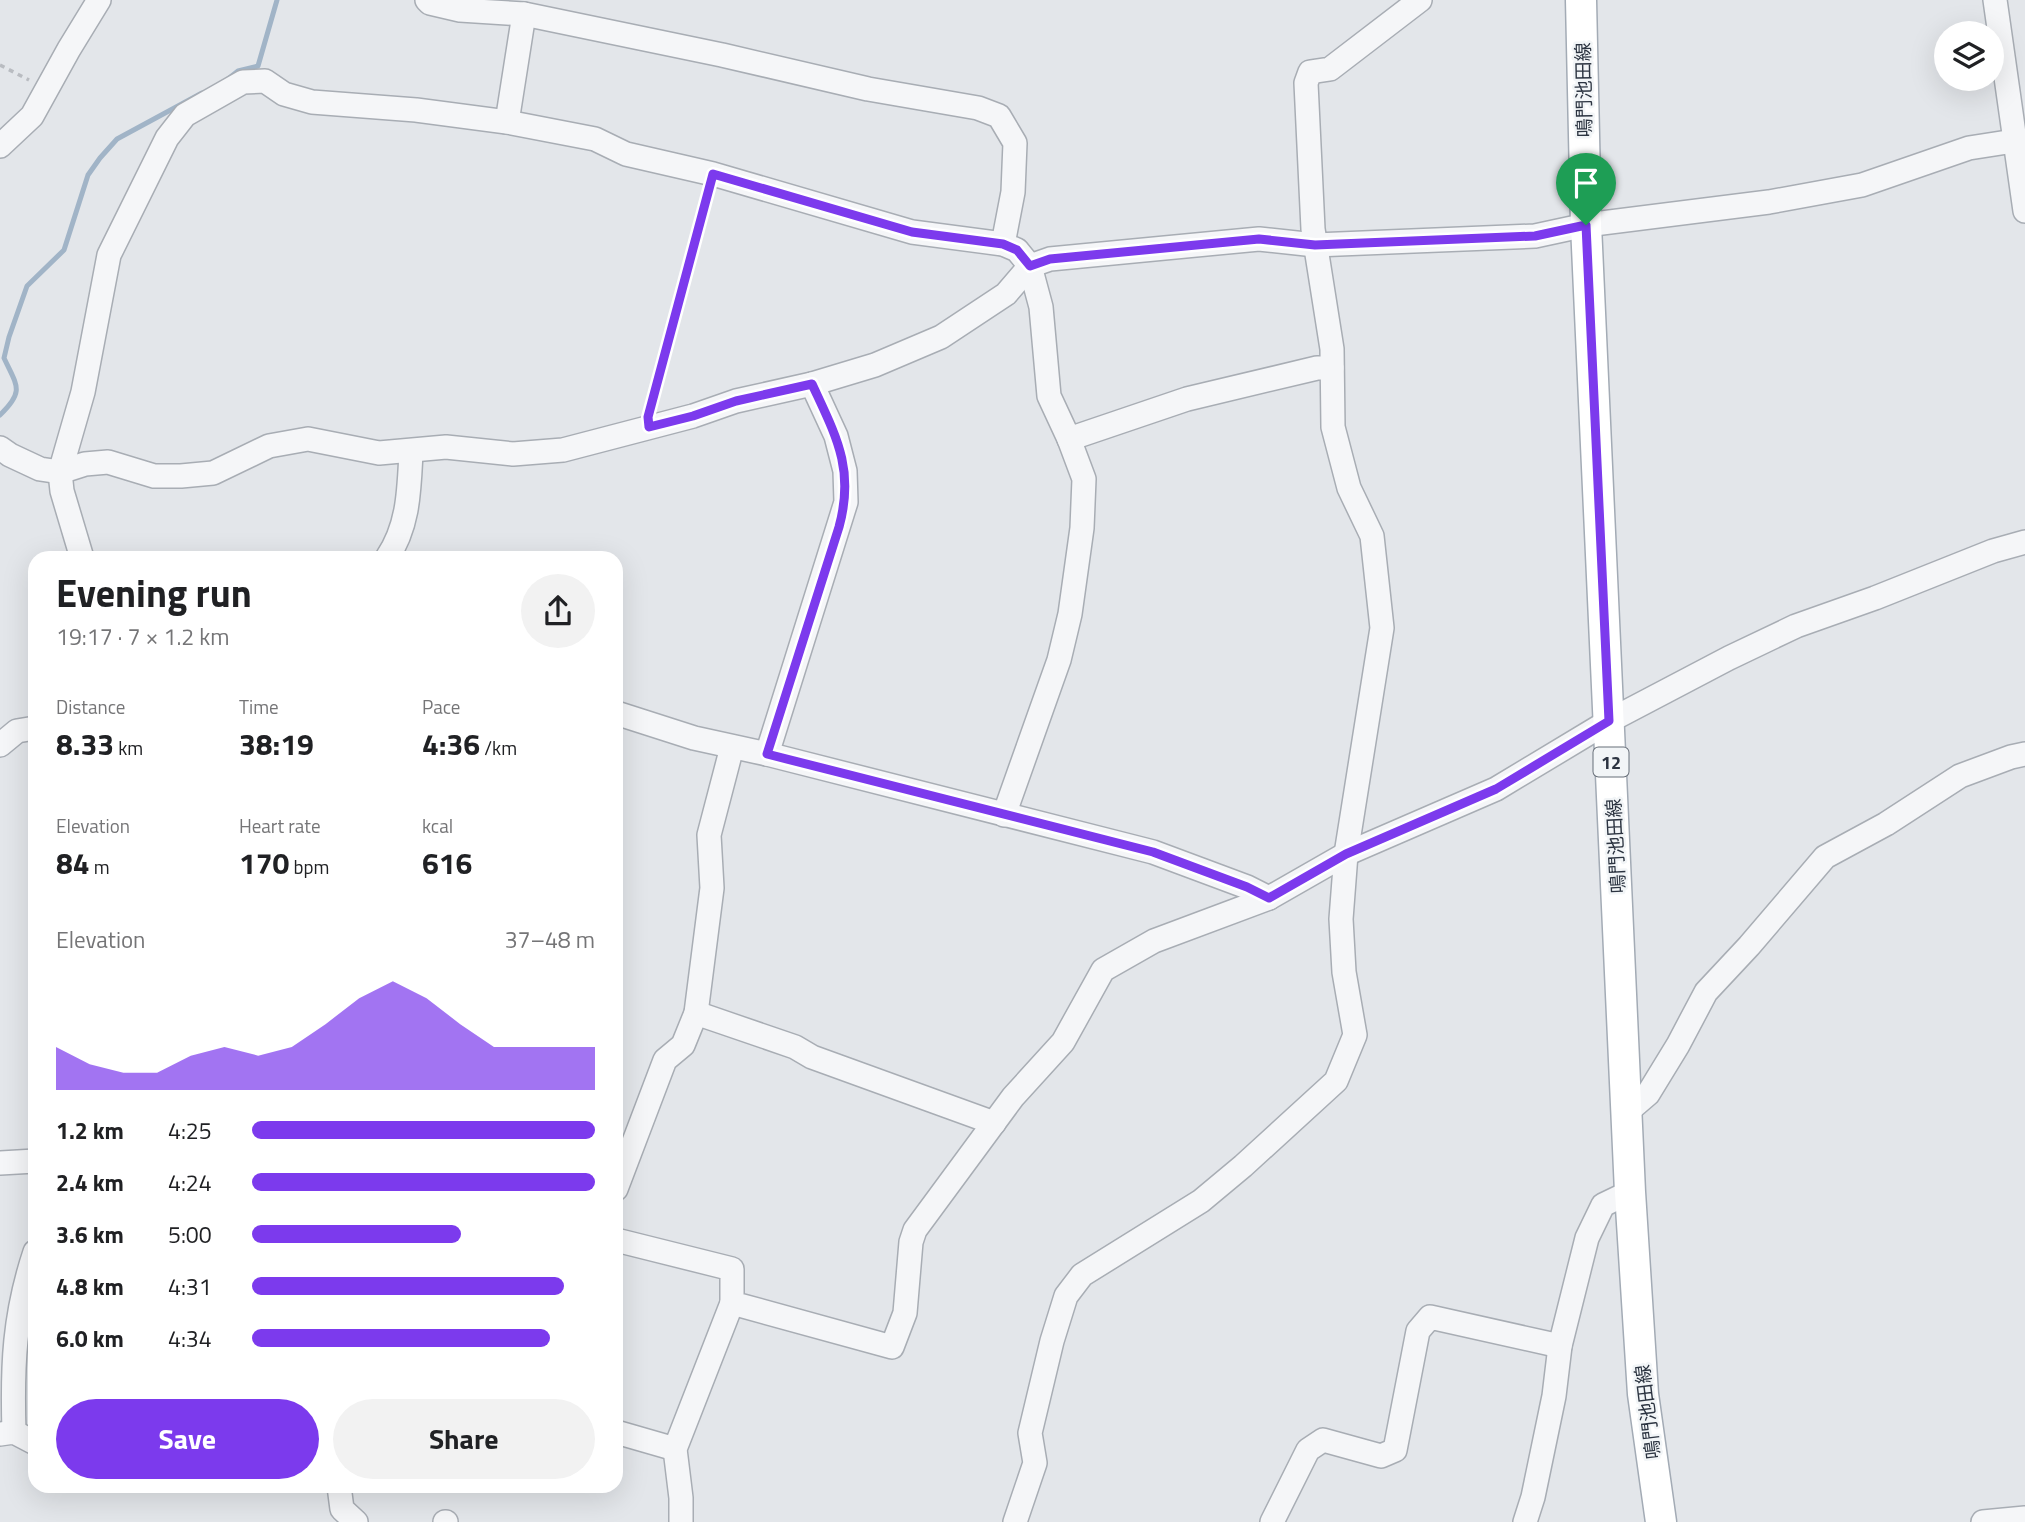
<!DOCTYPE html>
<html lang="en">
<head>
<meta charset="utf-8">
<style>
  body { margin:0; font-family:"Titillium Web","Noto Sans JP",sans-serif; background:#f2f2f2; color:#202124; height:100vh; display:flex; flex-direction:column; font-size:26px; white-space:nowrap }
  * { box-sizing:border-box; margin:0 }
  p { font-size:23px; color:#757577 }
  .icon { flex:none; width:38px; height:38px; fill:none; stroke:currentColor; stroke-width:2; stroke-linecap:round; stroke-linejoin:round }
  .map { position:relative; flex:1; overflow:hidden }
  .sheet { position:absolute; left:28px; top:551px; width:595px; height:942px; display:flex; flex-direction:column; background:#fff; border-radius:21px; box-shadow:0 7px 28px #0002 }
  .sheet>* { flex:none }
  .tools { position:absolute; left:1934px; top:21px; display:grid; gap:14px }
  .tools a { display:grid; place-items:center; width:70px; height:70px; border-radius:50%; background:#fff; box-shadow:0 7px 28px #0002; font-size:35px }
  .pin { position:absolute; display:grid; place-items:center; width:60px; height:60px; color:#fff; margin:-72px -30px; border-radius:50% 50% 50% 0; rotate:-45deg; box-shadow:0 0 7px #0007 }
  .pin .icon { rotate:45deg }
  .round { display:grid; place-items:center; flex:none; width:74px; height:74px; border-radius:37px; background:#f2f2f2 }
  .head { display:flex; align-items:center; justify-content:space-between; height:119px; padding:0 28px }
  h1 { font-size:38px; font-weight:700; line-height:52px }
  .figures { display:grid; grid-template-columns:repeat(3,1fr); gap:10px; height:119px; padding:7px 28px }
  .figures div { display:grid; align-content:center }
  .figures b { font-size:30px; font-weight:700 }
  .figures small { font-size:19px; font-weight:400 }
  .figures p { font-size:19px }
  .chart { height:196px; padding:14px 28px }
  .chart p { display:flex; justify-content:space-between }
  .chart svg { width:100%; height:126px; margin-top:7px; fill:#7c3aed; opacity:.7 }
  .action { display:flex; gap:14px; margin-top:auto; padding:14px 28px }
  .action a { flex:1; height:80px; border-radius:42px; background:#7c3aed; color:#fff; font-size:28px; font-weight:700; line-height:80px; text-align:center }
  .action a+a { background:#f2f2f2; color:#202124 }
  ul { padding:0 28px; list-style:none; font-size:23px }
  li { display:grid; grid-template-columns:112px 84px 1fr; align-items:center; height:52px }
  li i { height:18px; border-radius:9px; background:#7c3aed }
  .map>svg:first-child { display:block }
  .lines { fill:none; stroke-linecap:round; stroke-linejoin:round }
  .stream { stroke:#a1b4c7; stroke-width:5 }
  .minor-casing { stroke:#a8adb4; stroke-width:26 }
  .major-casing { stroke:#a3abb5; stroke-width:33 }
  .path { stroke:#b9bcc1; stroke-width:3.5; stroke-dasharray:5 5; stroke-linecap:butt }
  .minor { stroke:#f5f6f8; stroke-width:23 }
  .major { stroke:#fff; stroke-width:30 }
  .route-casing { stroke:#fff; stroke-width:14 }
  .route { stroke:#7c3aed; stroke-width:9 }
  .labels { text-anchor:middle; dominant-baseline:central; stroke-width:5; stroke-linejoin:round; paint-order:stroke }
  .shield { fill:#f2f5f7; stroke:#676e78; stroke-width:2 }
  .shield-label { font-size:18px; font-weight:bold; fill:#2c3441 }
  .street-label { font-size:19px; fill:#2c3441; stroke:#f2f5f7 }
</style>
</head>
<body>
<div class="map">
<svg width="2025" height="1522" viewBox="0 0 2025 1522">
  <rect width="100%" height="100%" fill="#e3e6ea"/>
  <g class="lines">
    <g class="stream">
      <polyline points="228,79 238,71 258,66 277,0"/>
      <path d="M0 415C25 391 17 386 4 358L9 337 27 286 64 250 88 175 100 158 117 139 202 93"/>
    </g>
    <defs>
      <g id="minor">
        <polyline points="427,0 430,3 460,10 524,14 722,55 868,89 978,108 999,116 1015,143 1013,192 1003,244"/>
        <polyline points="1995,0 2025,211"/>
        <polyline points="507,122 524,14"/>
        <polyline points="0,146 32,116 69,49 99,0"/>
        <polyline points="1069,439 1187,399 1317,368 1332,368"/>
        <polyline points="0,448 10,455 40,469 60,472 85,464 108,462 154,476 181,476 213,473 269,446 308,439 379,453 446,447 513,454 563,450 693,416 736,401 812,384 875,365 941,337 1006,294 1030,266 1050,259 1259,239 1315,245 1535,236 1586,225 1769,202 1862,185 1969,148 2014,141 2025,142"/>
        <polyline points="82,558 62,491 60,472 83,392 109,255 167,138 185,115 243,82 265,81 284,94 312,102 416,110 507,122 595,139 626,154 713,174 912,232 1003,244 1017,250 1030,266 1041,307 1049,396 1069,439 1084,479 1082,528 1070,614 1059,660 1004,815"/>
        <path d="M387 558C409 525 409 490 411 452"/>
        <polyline points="616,713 694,738 767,754 1153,852 1247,887 1269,898"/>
        <polyline points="0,745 17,731 35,728"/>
        <polyline points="767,754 846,502 845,471 836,436 812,384"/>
        <polyline points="696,1013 795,1047 812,1057 994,1123"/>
        <polyline points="1627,1112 1648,1094 1678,1045 1706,992 1749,946 1825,857 1886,824 1960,776 2011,757 2025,754"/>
        <polyline points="0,1163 35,1161"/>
        <polyline points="616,1189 665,1060 683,1045 696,1013 712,888 709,835 732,747"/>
        <polyline points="616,1240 732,1269 732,1303 892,1347 905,1313 911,1242 915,1230 1013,1097 1063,1042 1103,970 1154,941 1269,898 1346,854 1496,789 1609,721 1729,658 1796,626 1875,598 1993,551 2025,542"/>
        <path d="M14 1432C12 1366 14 1315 35 1252"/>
        <polyline points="616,1432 675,1449"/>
        <polyline points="0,1434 14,1432 35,1443"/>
        <polyline points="339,1486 342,1509 356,1522"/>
        <polyline points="445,1522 446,1522"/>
        <polyline points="681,1522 681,1498 675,1449 732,1303"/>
        <polyline points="1015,1522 1035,1463 1030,1433 1052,1341 1066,1296 1082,1275 1201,1201 1243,1166 1336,1081 1355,1035 1344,972 1341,919 1346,854 1382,628 1372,536 1349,488 1333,427 1332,349 1313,229 1306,83 1310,72 1330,69 1420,0"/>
        <polyline points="1272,1522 1308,1450 1323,1440 1381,1456 1395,1450 1418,1331 1430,1317 1560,1346"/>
        <polyline points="1525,1522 1533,1497 1554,1396 1560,1346 1587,1238 1603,1205 1630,1192"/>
        <polyline points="1983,1522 2025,1518"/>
      </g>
      <polyline id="major" points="1581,0 1586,225 1630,1192 1643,1394 1661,1522"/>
    </defs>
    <use href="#minor" class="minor-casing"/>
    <use href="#major" class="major-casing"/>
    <g class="path">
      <polyline points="0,65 29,80"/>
      <polyline points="651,406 708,193"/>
    </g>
    <use href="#minor" class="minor"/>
    <use href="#major" class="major"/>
  </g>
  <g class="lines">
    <defs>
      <path id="route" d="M713 174 912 232 1003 244 1017 250 1030 266 1050 259 1259 239 1315 245 1535 236 1586 225 1609 721 1496 789 1346 854 1269 898 1247 887 1153 852 767 754 839 527C855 469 836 436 812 384L736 401 693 416 649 427 648 417Z"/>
    </defs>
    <use href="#route" class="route-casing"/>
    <use href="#route" class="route"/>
  </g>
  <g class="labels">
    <rect class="shield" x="1593.5" y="747.5" width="35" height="29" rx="5"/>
    <g class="shield-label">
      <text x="1611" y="762">12</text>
    </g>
    <g class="street-label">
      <text transform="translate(1583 90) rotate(-91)">鳴門池田線</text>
      <text transform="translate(1615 846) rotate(-93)">鳴門池田線</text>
      <text transform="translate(1647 1412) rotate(-97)">鳴門池田線</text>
    </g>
  </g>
</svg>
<div class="tools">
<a><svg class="icon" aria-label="layers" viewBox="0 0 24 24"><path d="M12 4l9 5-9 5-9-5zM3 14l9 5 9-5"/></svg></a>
</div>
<div class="pin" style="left:1586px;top:225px;background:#1e9e55"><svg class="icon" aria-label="arrive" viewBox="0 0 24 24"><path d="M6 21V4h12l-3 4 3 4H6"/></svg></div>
<section class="sheet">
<div class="head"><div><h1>Evening run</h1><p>19:17 · 7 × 1.2 km</p></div><a class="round"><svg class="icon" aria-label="share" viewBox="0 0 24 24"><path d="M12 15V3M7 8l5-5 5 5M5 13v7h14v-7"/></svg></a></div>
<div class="figures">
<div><p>Distance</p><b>8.33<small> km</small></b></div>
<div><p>Time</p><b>38:19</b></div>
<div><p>Pace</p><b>4:36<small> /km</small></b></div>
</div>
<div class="figures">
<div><p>Elevation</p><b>84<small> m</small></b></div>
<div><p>Heart rate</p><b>170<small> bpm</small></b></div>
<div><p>kcal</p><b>616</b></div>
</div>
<div class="chart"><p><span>Elevation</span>37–48 m</p>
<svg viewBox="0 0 160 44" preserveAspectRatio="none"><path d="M0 44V29L10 35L20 38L30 38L40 32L50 29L60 32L70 29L80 21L90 12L100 6L110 12L120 21L130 29L140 29L150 29L160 29V44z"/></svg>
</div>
<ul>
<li><b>1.2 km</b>4:25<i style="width:100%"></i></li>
<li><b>2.4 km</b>4:24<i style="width:100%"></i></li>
<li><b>3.6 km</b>5:00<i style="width:61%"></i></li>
<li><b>4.8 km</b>4:31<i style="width:91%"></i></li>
<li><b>6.0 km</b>4:34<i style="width:87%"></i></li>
</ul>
<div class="action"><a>Save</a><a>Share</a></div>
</section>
</div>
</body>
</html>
